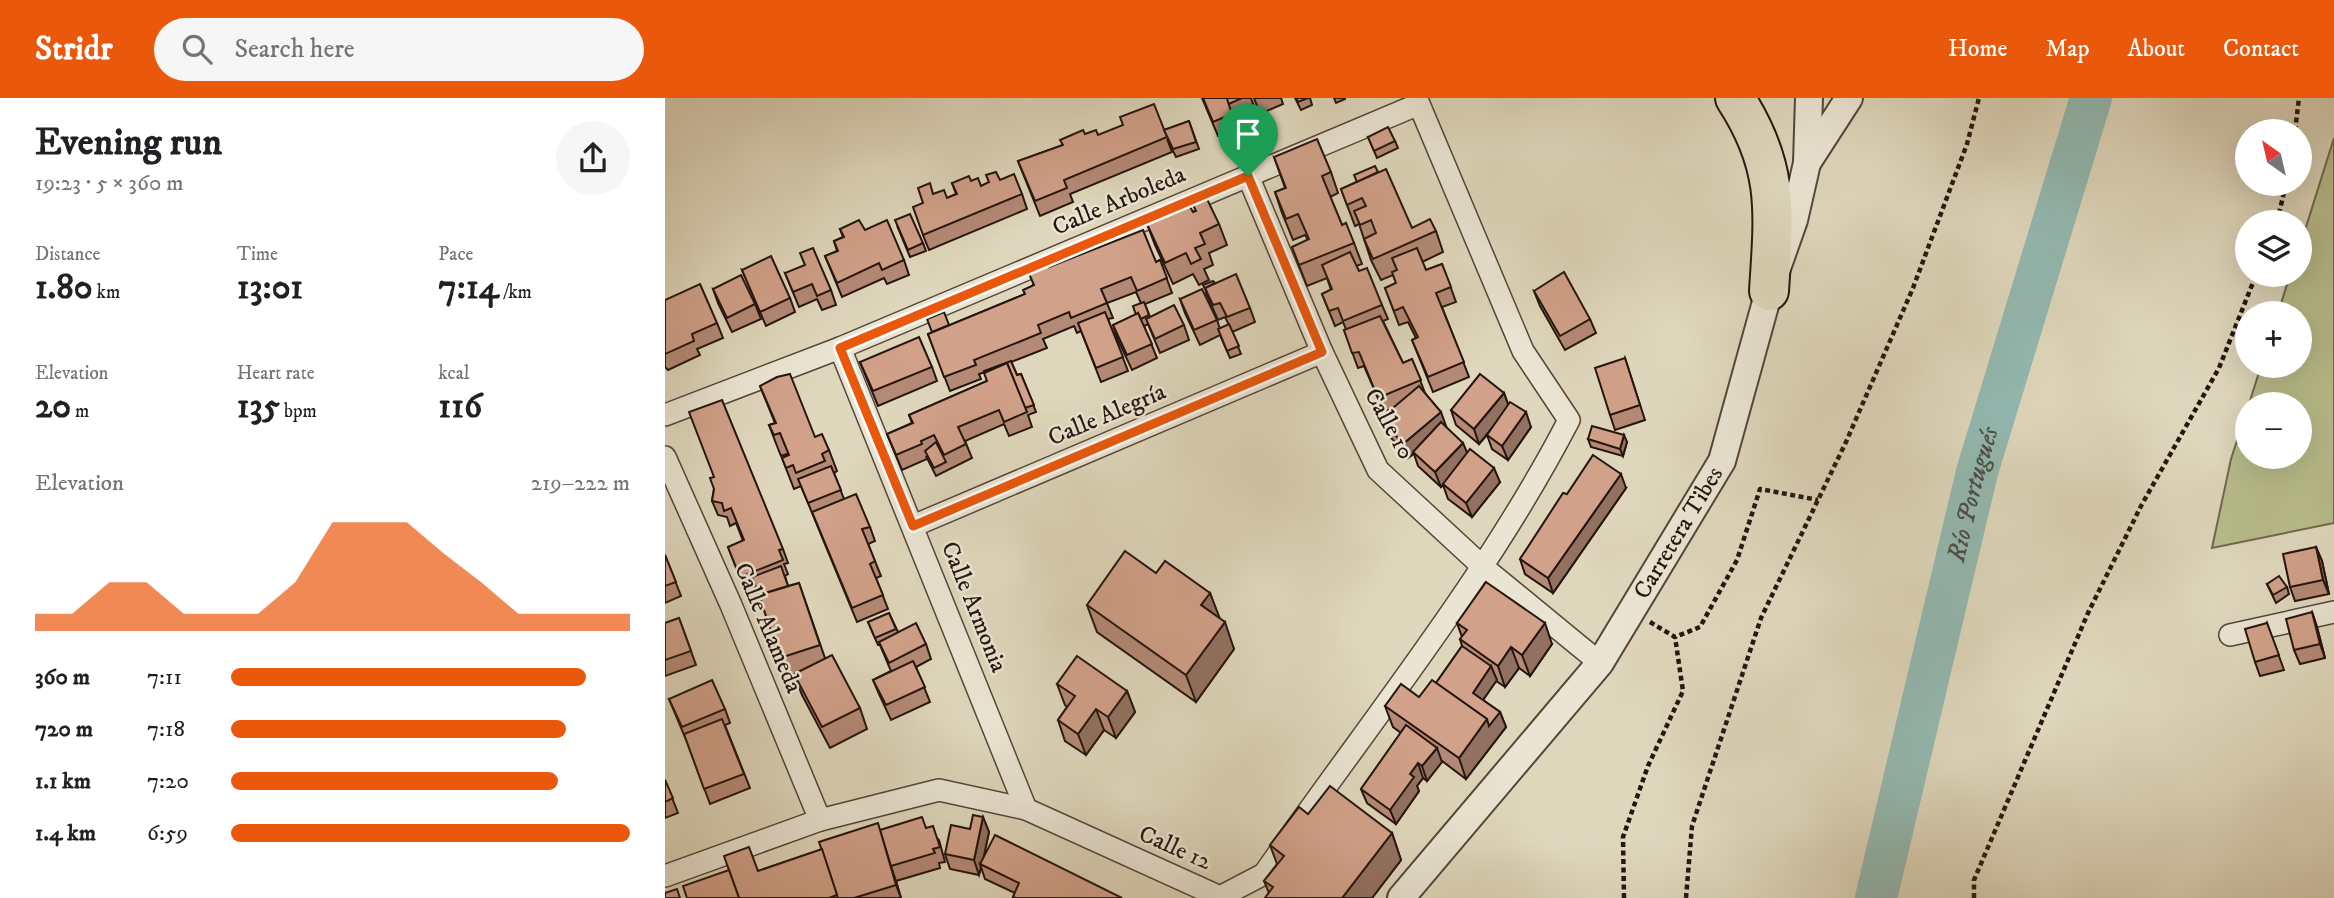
<!DOCTYPE html>
<html lang="en">
<head>
<meta charset="utf-8">
<style>
  body { margin:0; font-family:"IM FELL DW Pica",serif; background:#f6f6f6; color:#202124; height:100vh; display:flex; flex-direction:column; font-size:26px; white-space:nowrap }
  * { box-sizing:border-box; margin:0 }
  p { font-size:23px; color:#757577 }
  .icon { flex:none; width:38px; height:38px; fill:none; stroke:currentColor; stroke-width:2; stroke-linecap:round; stroke-linejoin:round }
  .map { position:relative; flex:1; overflow:hidden }
  .side { display:flex; flex-direction:column; background:#fff; width:665px }
  .side>* { flex:none }
  .needle { width:46px; rotate:326deg }
  .fabs { position:absolute; left:1570px; top:21px; display:grid; gap:14px }
  .fabs a { display:grid; place-items:center; width:77px; height:77px; border-radius:50%; background:#fff; box-shadow:0 7px 28px #0002; font-size:35px }
  .pin { position:absolute; display:grid; place-items:center; width:60px; height:60px; color:#fff; margin:-72px -30px; border-radius:50% 50% 50% 0; rotate:-45deg; box-shadow:0 0 7px #0007 }
  .pin .icon { rotate:45deg }
  .round { display:grid; place-items:center; flex:none; width:74px; height:74px; border-radius:37px; background:#f6f6f6 }
  .head { display:flex; align-items:center; justify-content:space-between; height:119px; padding:0 35px }
  h1 { font-size:38px; font-weight:700; line-height:52px }
  .metrics { display:grid; grid-template-columns:repeat(3,1fr); gap:10px; height:119px; padding:7px 35px }
  .metrics div { display:grid; align-content:center }
  .metrics b { font-size:35px; font-weight:700 }
  .metrics small { font-size:19px; font-weight:400 }
  .metrics p { font-size:19px }
  .chart { height:196px; padding:14px 35px }
  .chart p { display:flex; justify-content:space-between }
  .chart svg { width:100%; height:126px; margin-top:7px; fill:#ea580c; opacity:.7 }
  ul { padding:0 35px; list-style:none; font-size:23px }
  li { display:grid; grid-template-columns:112px 84px 1fr; align-items:center; height:52px }
  li i { height:18px; border-radius:9px; background:#ea580c }
  header { display:flex; align-items:center; gap:42px; box-sizing:border-box; height:98px; padding:0 35px; background:#ea580c; color:#fff }
  header strong { font-size:33px }
  nav { display:flex; gap:38px; margin-inline-start:auto; font-size:24px }
  .search { width:490px; height:63px; background:#f6f6f6; display:flex; align-items:center; gap:18px; box-sizing:border-box; padding:0 24px; border-radius:38px; color:#757577; font-size:26px }
  main { display:flex; flex:1; min-height:0 }
  .map>svg:first-child { display:block }
  .green { fill:#b8bd8c; stroke:#6f694e; stroke-width:2 }
  .lines { fill:none; stroke-linecap:round; stroke-linejoin:round }
  .river { stroke:#93b9b1; stroke-width:42 }
  .minor-casing { stroke:#54463a; stroke-width:24 }
  .tertiary-casing { stroke:#54463a; stroke-width:30 }
  .motorway-casing { stroke:#26150f; stroke-width:42 }
  .path { stroke:#26150f; stroke-width:4.5; stroke-dasharray:5 3.5; stroke-linecap:butt }
  .minor { stroke:#eae5d3; stroke-width:21 }
  .tertiary { stroke:#eae5d3; stroke-width:26 }
  .motorway { stroke:#dfd7bc; stroke-width:38 }
  .wall { fill:#b48a76; stroke:#26150f; stroke-width:2 }
  .shaded-wall { fill:#927160; stroke:#26150f; stroke-width:2 }
  .building { fill:#d1a189; stroke:#26150f; stroke-width:2 }
  .route-casing { stroke:#fff; stroke-width:14 }
  .route { stroke:#ea580c; stroke-width:9 }
  .labels { text-anchor:middle; dominant-baseline:central; stroke-width:5; stroke-linejoin:round; paint-order:stroke }
  .street-label { font-size:24px; fill:#26150f; stroke:#eae5d3 }
  .water-label { font-size:26px; font-style:italic; fill:#4c4e48; stroke:#eae5d3 }
</style>
</head>
<body>
<header>
<strong>Stridr</strong>
<div class="search"><svg class="icon" aria-label="search" viewBox="0 0 24 24"><circle cx="10" cy="10" r="6"/><path d="M15 15l6 6"/></svg>Search here</div>
<nav><a>Home</a><a>Map</a><a>About</a><a>Contact</a></nav>
</header>
<main>
<section class="side">
<div class="head"><div><h1>Evening run</h1><p>19:23 · 5 × 360 m</p></div><a class="round"><svg class="icon" aria-label="share" viewBox="0 0 24 24"><path d="M12 15V3M7 8l5-5 5 5M5 13v7h14v-7"/></svg></a></div>
<div class="metrics">
<div><p>Distance</p><b>1.80<small> km</small></b></div>
<div><p>Time</p><b>13:01</b></div>
<div><p>Pace</p><b>7:14<small> /km</small></b></div>
</div>
<div class="metrics">
<div><p>Elevation</p><b>20<small> m</small></b></div>
<div><p>Heart rate</p><b>135<small> bpm</small></b></div>
<div><p>kcal</p><b>116</b></div>
</div>
<div class="chart"><p><span>Elevation</span>219–222 m</p>
<svg viewBox="0 0 160 44" preserveAspectRatio="none"><path d="M0 44V38L10 38L20 27L30 27L40 38L50 38L60 38L70 27L80 6L90 6L100 6L110 17L120 27L130 38L140 38L150 38L160 38V44z"/></svg>
</div>
<ul>
<li><b>360 m</b>7:11<i style="width:89%"></i></li>
<li><b>720 m</b>7:18<i style="width:84%"></i></li>
<li><b>1.1 km</b>7:20<i style="width:82%"></i></li>
<li><b>1.4 km</b>6:59<i style="width:100%"></i></li>
</ul>
</section>
<div class="map">
<svg width="1669" height="800" viewBox="0 0 1669 800">
  <rect width="100%" height="100%" fill="#dfd7bc"/>
  <filter id="stains"><feTurbulence type="fractalNoise" baseFrequency=".00286" numOctaves="4"/><feColorMatrix values="0 0 0 0 .2 0 0 0 0 .09 0 0 0 0 .02 0 0 0 .5 -.17"/></filter>
  <radialGradient id="worn" r=".72"><stop offset=".6" stop-color="#630" stop-opacity="0"/><stop offset="1" stop-color="#630" stop-opacity=".3"/></radialGradient>
  <polygon class="green" points="1669,40 1669,425 1547,450 1566,361 1582,312 1582,359 1634,359 1634,306 1584,306 1596,268 1634,268 1634,215 1613,215 1625,177 1634,177 1635,148"/>
  <g class="lines">
    <path class="river" id="s1" d="M1211 800 1312 374 1426 0"/>
    <defs>
      <g id="minor">
        <polyline points="583,78 657,254 713,372 818,469 935,565"/>
        <polyline points="175,250 361,711"/>
        <path d="M0 317 175 250 754 6 858 253 904 322C820 484 702 627 599 776L555 799 361 711 274 692 155 722 0 778"/>
        <polyline points="0,359 66,507 155,722"/>
        <polyline points="248,428 657,254"/>
        <polyline points="1565,537 1669,514"/>
      </g>
      <g id="tertiary">
        <polyline points="1142,65 1184,0"/>
        <path id="s2" d="M736 800 935 565 1057 363 1104 193 1129 122 1142 65 1144 0"/>
      </g>
      <path id="motorway" d="M1070 0C1115 69 1109 114 1104 193"/>
    </defs>
    <use href="#minor" class="minor-casing"/>
    <use href="#tertiary" class="tertiary-casing"/>
    <use href="#motorway" class="motorway-casing"/>
    <g class="path">
      <polyline points="1630,33 1634,0"/>
      <polyline points="1612,124 1621,86"/>
      <polyline points="985,524 1010,539 1035,529 1072,462 1095,391 1153,402"/>
      <polyline points="959,800 958,739 983,668 1018,593 1010,539"/>
      <polyline points="1021,800 1027,728 1096,520 1181,344 1248,190 1302,46 1314,0"/>
      <polyline points="1309,800 1309,782 1423,515 1476,408 1554,270 1591,177"/>
    </g>
    <use href="#minor" class="minor"/>
    <use href="#tertiary" class="tertiary"/>
    <use href="#motorway" class="motorway"/>
  </g>
  <g class="wall">
    <polygon points="537,0 586,0 590,11 569,20 567,16 572,30 553,38"/>
    <polygon points="589,0 616,0 618,6 595,16"/>
    <polygon points="630,0 645,0 647,7 636,12"/>
    <polygon points="669,0 680,0 680,1 671,5"/>
    <polygon points="524,23 534,51 511,59 502,41 507,54 405,96 408,104 375,118 353,63 398,47 420,36 433,37 499,32"/>
    <polygon points="703,39 730,43 733,50 712,60"/>
    <polygon points="609,59 666,74 673,95 665,99 677,127 689,145 697,166 691,168 717,207 723,221 718,223 738,265 747,261 760,295 781,329 802,355 835,384 807,419 783,401 778,387 776,389 753,368 749,356 743,360 722,335 716,320 728,310 719,314 699,268 693,270 679,232 681,231 678,224 670,228 657,196 666,192 662,180 642,188 627,149 643,142 640,137 628,142 617,115 610,94 620,90"/>
    <polygon points="713,74 747,130 771,133 778,154 757,164 761,172 777,166 791,204 777,209 804,279 768,294 747,242 751,240 743,224 734,227 720,190 731,185 728,177 716,182 706,162 694,126 690,128 676,91"/>
    <polygon points="335,82 357,96 362,111 264,152 258,137 258,105 268,96 282,100 291,96 287,85 306,83 316,88"/>
    <polygon points="528,114 554,126 562,147 544,155 548,167 539,171 544,182 534,187 528,176 508,186 490,147 482,126"/>
    <polygon points="233,130 258,145 261,153 245,159"/>
    <polygon points="175,131 200,132 239,162 244,177 222,186 219,180 177,199 160,158 172,153 169,143 178,139"/>
    <polygon points="495,162 507,195 480,206 485,219 519,227 524,242 495,255 483,226 479,228 492,260 467,272 453,242 448,227 471,217 476,205 471,194 442,205 448,220 443,221 463,273 436,284 416,233 412,235 409,228 378,241 382,250 346,264 352,277 356,276 371,314 363,317 367,329 344,338 339,326 300,343 307,360 271,378 261,358 262,361 237,372 222,336 247,325 244,317 322,283 320,274 314,276 316,281 285,293 263,236 360,196 368,187 383,163 385,169 491,164"/>
    <polygon points="77,172 125,200 130,214 101,228"/>
    <polygon points="120,175 166,192 171,207 157,212 152,201 134,209"/>
    <polygon points="550,185 585,210 590,224 567,234 576,256 565,260 555,237 535,247 520,215 515,201 552,222 555,231 564,227 560,219 553,222 541,195"/>
    <polygon points="48,191 90,206 96,221 67,234 53,205"/>
    <polygon points="869,193 925,221 931,235 900,252 875,208"/>
    <polygon points="0,202 52,225 58,240 32,251 35,257 3,272 0,269"/>
    <polygon points="960,260 980,322 950,332 945,317"/>
    <polygon points="195,264 267,269 272,283 213,308"/>
    <polygon points="95,288 164,352 172,373 169,375 179,401 205,429 210,443 203,446 216,478 211,480 223,511 192,524 136,388 129,391 117,360 123,358 122,356 116,358 112,348 104,327 110,325"/>
    <polygon points="839,295 843,306 866,329 843,362 827,351 822,337 814,346 791,327 786,312"/>
    <polygon points="923,341 962,344 958,358 926,349"/>
    <polygon points="961,390 888,495 860,476 855,461 902,396"/>
    <polygon points="49,391 118,451 123,465 119,466 123,476 120,478 123,488 134,485 160,560 195,610 202,631 165,650 137,597 130,579 123,581 91,489 80,493 63,449 78,443 71,425 65,428 62,419 53,417 47,403"/>
    <polygon points="1651,449 1657,463 1664,496 1630,503 1625,489"/>
    <polygon points="0,457 16,498 0,505"/>
    <polygon points="491,475 545,495 554,520 569,551 531,604 432,534 422,507"/>
    <polygon points="1602,486 1622,489 1624,496 1611,505"/>
    <polygon points="1647,514 1652,529 1660,560 1635,566 1629,552"/>
    <polygon points="224,515 233,534 261,546 266,561 251,569 265,604 226,622 214,596 208,582 226,573 215,547 213,547 203,524"/>
    <polygon points="14,520 31,567 0,578 0,525"/>
    <polygon points="792,525 887,546 865,578 854,570 840,589 831,583 818,602 835,614 841,629 801,681 777,663 762,683 758,680 752,688 754,693 731,726 702,705 696,691 736,635 728,629 720,608 754,599 771,585 797,548 795,541 797,539"/>
    <polygon points="1602,525 1619,572 1595,578 1590,564"/>
    <polygon points="392,586 462,593 470,614 451,640 439,632 421,657 400,643 393,622 402,609 400,607"/>
    <polygon points="4,601 60,611 65,625 60,627 85,690 45,706 22,644"/>
    <polygon points="0,682 13,715 0,720"/>
    <polygon points="643,716 727,735 736,762 707,800 600,800 604,795 599,783 612,766 605,747"/>
    <polygon points="318,719 324,734 318,761 457,800 348,800 348,799 350,795 320,781 316,769 314,777 285,771 280,756"/>
    <polygon points="261,730 274,742 280,764 274,765 275,770 231,783 236,800 22,800 93,773 215,732"/>
  </g>
  <g class="shaded-wall">
    <polygon points="839,295 844,309 814,346 809,331"/>
    <polygon points="776,314 781,328 743,360 738,346"/>
    <polygon points="861,314 866,329 843,362 837,348"/>
    <polygon points="959,337 962,344 958,358 955,351"/>
    <polygon points="798,345 804,359 776,389 770,374"/>
    <polygon points="829,370 835,384 807,419 801,405"/>
    <polygon points="956,376 961,390 888,495 883,480"/>
    <polygon points="1651,449 1657,463 1664,496 1658,482"/>
    <polygon points="545,495 555,521 536,507"/>
    <polygon points="1647,514 1652,529 1660,560 1655,546"/>
    <polygon points="560,524 569,551 531,604 521,577"/>
    <polygon points="880,525 887,546 865,578 857,557"/>
    <polygon points="846,549 854,570 840,589 833,568"/>
    <polygon points="826,568 832,582 813,609 808,595"/>
    <polygon points="462,593 470,614 451,640 443,619"/>
    <polygon points="431,611 439,632 421,657 413,636"/>
    <polygon points="835,614 841,629 801,681 794,660 822,621"/>
    <polygon points="772,650 777,664 762,683 757,668"/>
    <polygon points="753,665 758,680 752,688 754,693 731,726 725,712 745,676"/>
    <polygon points="318,719 324,734 317,767 315,766 316,769 314,777 309,762"/>
    <polygon points="727,735 736,762 707,800 677,800"/>
    <polygon points="226,768 231,783 236,800 231,787"/>
  </g>
  <g class="building">
    <polygon points="538,0 577,0 564,6 562,1 567,16 548,24"/>
    <polygon points="631,0 643,0 633,4"/>
    <polygon points="489,6 502,39 399,82 402,90 370,103 353,63 398,47 395,42 418,32 420,36 431,32 433,37 458,27 455,19"/>
    <polygon points="524,23 531,44 508,51 499,32"/>
    <polygon points="723,29 730,43 709,53 703,39"/>
    <polygon points="652,41 666,74 657,78 677,127 681,125 689,145 634,167 627,149 644,141 633,116 621,121 610,94 621,90 609,59"/>
    <polygon points="710,68 713,74 692,84 689,77"/>
    <polygon points="721,71 747,130 765,121 771,133 708,161 699,141 711,135 706,122 695,127 689,113 701,108 697,100 682,107 676,91"/>
    <polygon points="331,74 335,82 349,76 357,96 258,137 248,109 258,105 253,90 265,85 268,96 279,92 282,100 292,96 287,85 304,78 306,83 313,80 316,88 324,84 321,77"/>
    <polygon points="542,101 554,126 535,135 540,146 530,150 536,161 526,166 521,155 500,165 482,126 524,107 528,114 531,113 528,107"/>
    <polygon points="245,116 258,145 243,152 230,122"/>
    <polygon points="194,122 200,132 222,122 239,162 217,172 214,165 172,185 160,158 173,153 169,143 179,139 175,131"/>
    <polygon points="478,132 491,164 495,162 502,180 472,193 466,179 436,191 442,205 406,220 404,214 373,227 376,235 309,262 311,267 279,279 263,236 360,196 358,192 369,187 362,171 383,163 384,169"/>
    <polygon points="148,150 166,192 152,198 147,186 128,194 120,175 140,167 135,155"/>
    <polygon points="752,150 761,172 777,166 786,189 771,195 799,264 763,279 747,242 753,239 738,209 729,213 720,190 731,185 727,174 732,172 727,160"/>
    <polygon points="685,154 694,173 702,170 717,207 678,223 673,210 664,213 657,196 667,191 657,167"/>
    <polygon points="106,158 125,200 95,214 77,172"/>
    <polygon points="899,174 925,221 895,238 869,193"/>
    <polygon points="571,176 585,210 562,219 555,205 548,207 540,190"/>
    <polygon points="76,177 90,206 62,220 48,191"/>
    <polygon points="548,183 550,185 540,190 542,195 538,187"/>
    <polygon points="35,186 52,225 27,236 29,243 0,256 0,202"/>
    <polygon points="537,191 552,222 529,232 515,201"/>
    <polygon points="479,204 484,217 476,221 473,215 471,217 468,208"/>
    <polygon points="509,207 519,227 490,241 481,221"/>
    <polygon points="279,214 284,227 267,234 262,221"/>
    <polygon points="440,214 458,259 431,270 413,225"/>
    <polygon points="473,215 487,246 462,257 448,227"/>
    <polygon points="715,218 738,265 747,261 756,282 713,300 694,254 687,255 679,232"/>
    <polygon points="564,226 574,248 562,253 553,231"/>
    <polygon points="254,239 267,269 208,293 195,264"/>
    <polygon points="960,260 975,307 945,317 930,270"/>
    <polygon points="346,263 352,277 356,276 369,307 360,310 342,265 320,275 319,273"/>
    <polygon points="342,265 362,314 339,324 334,312 293,329 301,346 279,357 269,337 256,343 257,346 231,357 222,336 248,325 244,317 322,283 319,275"/>
    <polygon points="125,276 150,339 157,336 164,352 157,356 160,363 131,375 128,367 121,370 117,360 124,357 115,335 109,337 104,327 111,325 95,288 112,279"/>
    <polygon points="815,276 839,295 809,331 786,312"/>
    <polygon points="754,288 776,314 738,346 716,320"/>
    <polygon points="57,302 118,451 114,452 118,462 75,479 63,449 79,442 66,410 59,413 57,405 47,403 49,391 45,380 49,379 24,314"/>
    <polygon points="845,304 861,314 837,348 822,337"/>
    <polygon points="776,324 798,345 770,374 748,354"/>
    <polygon points="927,328 959,337 955,351 923,341"/>
    <polygon points="271,344 281,364 269,370 260,353"/>
    <polygon points="805,351 829,370 801,405 778,386"/>
    <polygon points="928,357 956,376 883,480 855,461 898,395 902,396"/>
    <polygon points="166,368 176,392 143,405 133,381"/>
    <polygon points="191,396 205,429 197,431 210,463 205,466 218,497 187,510 147,414"/>
    <polygon points="1651,449 1658,482 1625,489 1618,456"/>
    <polygon points="460,453 491,475 500,463 545,495 536,507 560,524 521,577 422,507"/>
    <polygon points="0,457 11,484 0,488"/>
    <polygon points="116,468 123,488 94,497 95,499 87,479"/>
    <polygon points="1614,478 1622,489 1608,497 1602,486"/>
    <polygon points="821,484 880,525 857,557 846,549 833,568 795,541 802,532 792,525"/>
    <polygon points="134,485 155,547 115,560 94,497"/>
    <polygon points="1647,514 1655,546 1629,552 1621,521"/>
    <polygon points="224,515 231,531 210,540 203,524"/>
    <polygon points="14,520 26,553 0,562 0,525"/>
    <polygon points="251,525 261,546 224,565 214,544"/>
    <polygon points="1602,525 1614,557 1590,564 1580,531"/>
    <polygon points="797,548 826,568 808,595 835,614 824,628 822,621 771,585"/>
    <polygon points="167,557 195,610 157,629 129,576"/>
    <polygon points="412,558 462,593 443,619 431,611 413,636 393,622 410,598 392,586"/>
    <polygon points="248,563 260,589 221,607 208,582"/>
    <polygon points="47,582 60,611 17,629 4,601"/>
    <polygon points="767,582 822,621 794,660 720,608 736,586 754,599"/>
    <polygon points="57,621 79,676 39,691 19,636"/>
    <polygon points="741,627 772,650 757,668 753,665 745,676 749,679 725,712 696,691"/>
    <polygon points="0,682 8,700 0,704"/>
    <polygon points="665,688 727,735 677,800 600,800 608,789 599,783 619,758 605,747 634,709 643,716"/>
    <polygon points="308,717 318,719 309,762 280,756 286,727 305,731"/>
    <polygon points="257,719 261,730 268,728 275,749 268,751 270,755 226,768 215,732"/>
    <polygon points="213,725 231,787 189,800 173,800 154,744"/>
    <polygon points="330,737 457,800 351,800 348,799 354,785 315,766"/>
    <polygon points="84,749 93,773 157,751 172,797 164,800 74,800 59,758"/>
    <polygon points="64,772 74,800 22,800 18,788"/>
    <polygon points="12,791 15,800 0,800 0,795"/>
  </g>
  <g class="lines">
    <defs>
      <polygon id="route" points="583,78 657,254 248,428 175,250"/>
    </defs>
    <use href="#route" class="route-casing"/>
    <use href="#route" class="route"/>
  </g>
  <g class="labels">
    <g class="street-label">
      <text transform="translate(454 103) rotate(-23)">Calle Arboleda</text>
      <text transform="translate(442 317) rotate(-23)">Calle Alegría</text>
      <text transform="translate(724 326) rotate(61)">Calle 10</text>
      <text stroke="none"><textPath href="#s2" startOffset="460">Carretera Tibes</textPath></text>
      <text transform="translate(309 509) rotate(68)">Calle Armonia</text>
      <text transform="translate(103 530) rotate(67)">Calle Alameda</text>
      <text transform="translate(510 750) rotate(24)">Calle 12</text>
    </g>
    <g class="water-label">
      <text stroke="none"><textPath href="#s1" startOffset="415">Río Portugués</textPath></text>
    </g>
  </g>
  <rect width="100%" height="100%" filter="url(#stains)"/>
  <rect width="100%" height="100%" fill="url(#worn)"/>
</svg>
<div class="fabs">
<a><svg class="needle" viewBox="-14 -14 28 28"><path d="M0-13l5 13h-10z" fill="#e53935"/><path d="M0 13l5-13h-10z" fill="#757577"/></svg></a>
<a><svg class="icon" aria-label="layers" viewBox="0 0 24 24"><path d="M12 4l9 5-9 5-9-5zM3 14l9 5 9-5"/></svg></a>
<a>+</a>
<a>−</a>
</div>
<div class="pin" style="left:583px;top:78px;background:#1e9e55"><svg class="icon" aria-label="arrive" viewBox="0 0 24 24"><path d="M6 21V4h12l-3 4 3 4H6"/></svg></div>
</div>
</main>
</body>
</html>
